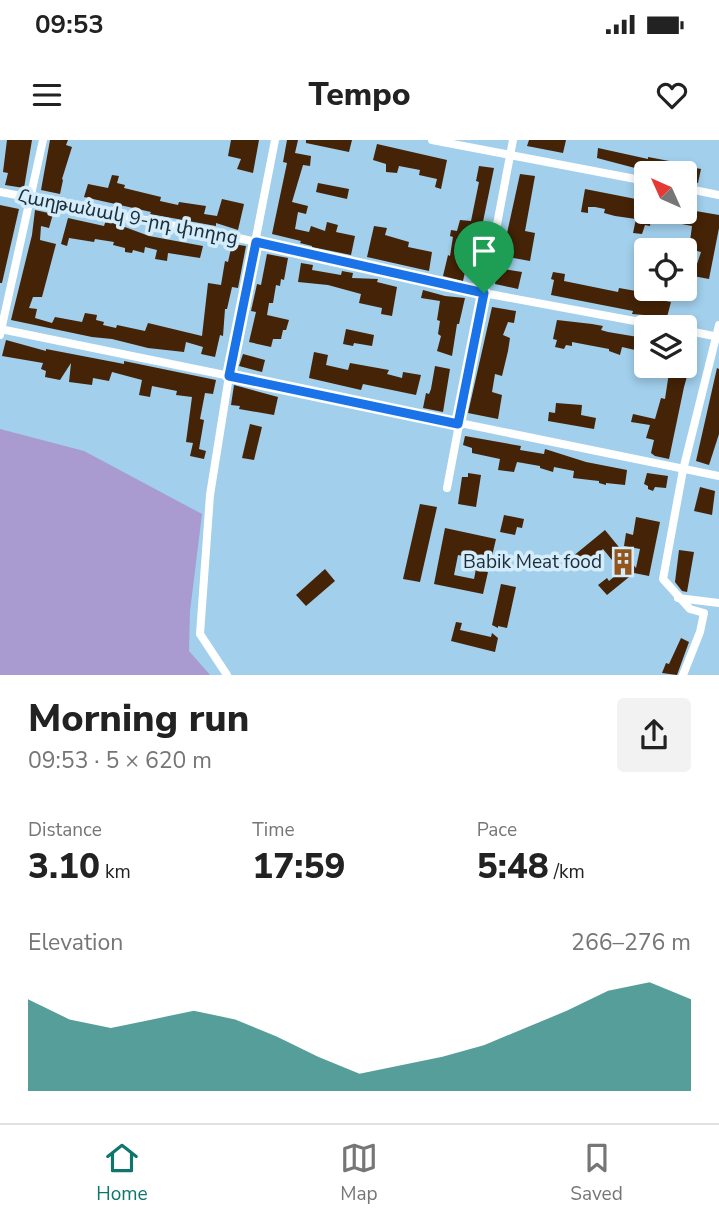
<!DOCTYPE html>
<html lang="en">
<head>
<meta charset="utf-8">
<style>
  body { margin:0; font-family:"Nunito Sans","Noto Sans Armenian",sans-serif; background:#f2f2f2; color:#222; height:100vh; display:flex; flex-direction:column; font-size:26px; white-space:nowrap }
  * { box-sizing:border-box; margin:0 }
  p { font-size:23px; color:#767676 }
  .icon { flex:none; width:38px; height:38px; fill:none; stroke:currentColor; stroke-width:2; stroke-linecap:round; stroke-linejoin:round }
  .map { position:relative; height:535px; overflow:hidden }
  .panel { display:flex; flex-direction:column; background:#fff; flex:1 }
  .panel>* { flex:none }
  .needle { width:46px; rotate:315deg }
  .fabs { position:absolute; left:634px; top:21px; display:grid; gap:14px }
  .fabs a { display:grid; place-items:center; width:63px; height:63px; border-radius:7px; background:#fff; box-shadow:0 4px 10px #0003; font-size:35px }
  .pin { position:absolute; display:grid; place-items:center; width:60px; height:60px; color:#fff; margin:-72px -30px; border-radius:50% 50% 50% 0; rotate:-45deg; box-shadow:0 0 7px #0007 }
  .pin .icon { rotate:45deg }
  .round { display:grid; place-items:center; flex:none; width:74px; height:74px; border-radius:7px; background:#f2f2f2 }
  .head { display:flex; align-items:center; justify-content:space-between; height:119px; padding:0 28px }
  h1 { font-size:38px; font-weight:800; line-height:52px }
  .figures { display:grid; grid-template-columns:repeat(3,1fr); gap:10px; height:119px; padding:7px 28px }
  .figures div { display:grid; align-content:center }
  .figures b { font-size:35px; font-weight:800 }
  .figures small { font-size:19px; font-weight:400 }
  .figures p { font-size:19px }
  .chart { height:196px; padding:14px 28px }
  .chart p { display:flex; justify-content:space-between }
  .chart svg { width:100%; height:126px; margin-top:7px; fill:#0f766e; opacity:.7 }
  .status { display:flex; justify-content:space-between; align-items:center; height:49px; padding:0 35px; background:#fff; direction:ltr }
  .status svg { height:19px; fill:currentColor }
  header { display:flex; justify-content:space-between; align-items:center; height:91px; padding:0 28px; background:#fff; font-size:32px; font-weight:800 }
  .tabs { display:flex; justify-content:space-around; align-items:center; height:98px; border-top:2px solid #e0e0e0; background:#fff; font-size:19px; color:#767676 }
  .tabs a { display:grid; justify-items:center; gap:4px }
  .tabs .current { color:#0f766e }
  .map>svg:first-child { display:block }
  .green { fill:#a99ad0 }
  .building { fill:#442306; fill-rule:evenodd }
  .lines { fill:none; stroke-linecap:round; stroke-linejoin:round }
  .minor { stroke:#fff; stroke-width:8 }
  .route-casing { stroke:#fff; stroke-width:14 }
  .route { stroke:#1a73e8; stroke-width:9 }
  .labels { text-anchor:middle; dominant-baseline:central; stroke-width:7; stroke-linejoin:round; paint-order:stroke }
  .street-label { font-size:19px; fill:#1b2e39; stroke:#d5ecfb }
  .poi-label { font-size:19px; fill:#1b2e39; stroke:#d5ecfb; text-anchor:end }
</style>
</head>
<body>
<div class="status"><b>09:53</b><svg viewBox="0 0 49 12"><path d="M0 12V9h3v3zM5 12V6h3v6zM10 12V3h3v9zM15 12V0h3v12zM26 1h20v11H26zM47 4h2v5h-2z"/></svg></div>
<header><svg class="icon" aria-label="menu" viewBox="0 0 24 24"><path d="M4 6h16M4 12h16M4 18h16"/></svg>Tempo<svg class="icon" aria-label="heart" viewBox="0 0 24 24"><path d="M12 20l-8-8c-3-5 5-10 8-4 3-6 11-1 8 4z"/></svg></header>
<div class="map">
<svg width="719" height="535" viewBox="0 0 719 535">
  <rect width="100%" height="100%" fill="#a1cfec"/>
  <polygon class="green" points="0,289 84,311 202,374 190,471 189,511 210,535 0,535"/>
  <g class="building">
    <polygon points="7,0 32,0 24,48 5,45 8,33 3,32"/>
    <polygon points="50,0 68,0 66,5 72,7 62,39 63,40 60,54 41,50"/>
    <polygon points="231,0 259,0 253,33 237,29 241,19 228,16"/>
    <polygon points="287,0 298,0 295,13 311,16 310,26 303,25 292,62 308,66 306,74 298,72 295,89 309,92 311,86 325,91 327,82 338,85 336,92 355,96 351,115 312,107 312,106 300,103 301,101 272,94 287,23 283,22"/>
    <polygon points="306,0 352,0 349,12 306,3"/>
    <polygon points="529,0 566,0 563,13 527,6"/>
    <polygon points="377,4 447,20 441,49 435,47 437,39 419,35 420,30 399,26 397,33 386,32 386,24 373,20"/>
    <polygon points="598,8 648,19 648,17 680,23 680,25 701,29 698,43 684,40 684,33 654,33 597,18"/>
    <polygon points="479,26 494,28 477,111 470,110 463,141 443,136 448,115 450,116 453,97 450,96 451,90 457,91 460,80 471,81 479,42 476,41"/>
    <polygon points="520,34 535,36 525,91 535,93 530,121 502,116"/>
    <polygon points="112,35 119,36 117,43 125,45 124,48 161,57 160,61 178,65 179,62 206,66 204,74 217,76 222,59 244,64 238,90 216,83 216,86 150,74 151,72 84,57 88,44 108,48"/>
    <polygon points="318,43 349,49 347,59 316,52"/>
    <polygon points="585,49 646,61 646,72 684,72 684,69 719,75 719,88 709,139 693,136 701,112 689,109 692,86 651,78 650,86 645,85 642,94 633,93 636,79 615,76 604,73 605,69 595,67 588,67 588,73 581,72"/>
    <polygon points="0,65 19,69 2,143 0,143"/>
    <polygon points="35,70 53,74 49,88 41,86 40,100 56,104 42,157 33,157 29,168 37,169 35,178 52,183 55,177 82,182 85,173 97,175 96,180 104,182 103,185 116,188 117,185 145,191 148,183 202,196 208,143 221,145 225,121 228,122 232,104 246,106 238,148 232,147 227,169 225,169 223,196 220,195 215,217 201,214 203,207 186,202 184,212 148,208 112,199 92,197 11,180 32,95"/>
    <polygon points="68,78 104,86 106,80 149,96 203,106 200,118 168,113 167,121 155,119 157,110 145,107 144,113 133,110 132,113 125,112 125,108 113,105 114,102 95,99 94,102 69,98 67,106 61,104"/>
    <polygon points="374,86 387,88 385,95 409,102 408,107 432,112 429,131 367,117"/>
    <polygon points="267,114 288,118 284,140 281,139 280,146 276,145 273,163 269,163 267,175 289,180 286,190 283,190 281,199 273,199 271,207 249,202 256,172 251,171 257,144 261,145"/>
    <polygon points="301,123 313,125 312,130 341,135 342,131 353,133 352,138 378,139 377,142 397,147 392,176 381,174 382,168 359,163 361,154 328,145 298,142"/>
    <polygon points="497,128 522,132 518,149 495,144"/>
    <polygon points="553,132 565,134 564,141 618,152 619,148 636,151 635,155 671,162 667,177 632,174 633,171 551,155 554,140 551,139"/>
    <polygon points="423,150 445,156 465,158 459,184 457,184 452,216 437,211 441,196 438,194 440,181 437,180 440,161 421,158"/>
    <polygon points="492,167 516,171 514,183 508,182 503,195 510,198 508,211 502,236 495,234 492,252 502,255 498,279 468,273"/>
    <polygon points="557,180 592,184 603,186 601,190 608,192 638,197 635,210 622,207 620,215 609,211 609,209 572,202 572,206 566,205 564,209 555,207 557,200 553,199"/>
    <polygon points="346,189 374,195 372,206 354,203 353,206 343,204"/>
    <polygon points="6,200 46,211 46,209 124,224 124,221 216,240 213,254 205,253 200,279 204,280 199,309 206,311 204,319 190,316 193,303 186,302 192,257 176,255 177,251 152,246 150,257 139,255 142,240 112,232 109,241 93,238 92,245 69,242 71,223 60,240 45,237 46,231 41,229 43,223 2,216"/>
    <polygon points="684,204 696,205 684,247 669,319 655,316 651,313 654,300 646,298 650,285 631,282 633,274 655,279 661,258 665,259 670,226 684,226"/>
    <polygon points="314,212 328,215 326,225 348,230 350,223 389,230 387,234 402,238 403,232 421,235 416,255 363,244 361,250 309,238"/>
    <polygon points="243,214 265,220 262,232 239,226"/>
    <polygon points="435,226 450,229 443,272 423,268 426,253 429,254 431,249"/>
    <polygon points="717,228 719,229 719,294 709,325 696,321"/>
    <polygon points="234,245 278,257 274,275 239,269 240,266 231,265"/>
    <polygon points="556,263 582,265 581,275 596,278 594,289 548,281 549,272 555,273"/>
    <polygon points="250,284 262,287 254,320 242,318"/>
    <polygon points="465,296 521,306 520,310 544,314 545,309 586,322 627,330 625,345 606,343 606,345 599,343 599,341 573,338 574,331 554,327 553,332 540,328 540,326 517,322 514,332 498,330 500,319 472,313 472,308 463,305"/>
    <polygon points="468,333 481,335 476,367 458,364 462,337 468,337"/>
    <polygon points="647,333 668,336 666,348 655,347 653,351 648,349 648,346 644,344"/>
    <polygon points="700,347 715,351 712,375 694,371"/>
    <polygon points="420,364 437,367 420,442 403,439"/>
    <polygon points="504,375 524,379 522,388 517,387 515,395 500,392"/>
    <polygon points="636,377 660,382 649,436 634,433 607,455 598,445 607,438 609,441 621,431 603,409 581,427 572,417 605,390 636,428 640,409 624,406 626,393 633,395"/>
    <path d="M445 388 496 399 492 416 487 415 483 431 488 432 483 454 434 444ZM458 415 478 419 474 439 454 435Z"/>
    <polygon points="679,410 694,412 687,452 682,451 675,442"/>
    <polygon points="325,429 335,441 306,466 296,455"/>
    <polygon points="501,444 516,447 507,488 498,486 498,488 492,485"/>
    <polygon points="456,482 462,483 460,490 491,497 492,493 498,498 495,512 451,501"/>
    <polygon points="681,498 689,502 677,535 662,533 666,523 669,524"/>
  </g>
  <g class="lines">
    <g class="minor">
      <polyline points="432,0 646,41"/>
      <polyline points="684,48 719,55"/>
      <polyline points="0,52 243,99 484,153 667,187"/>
      <polyline points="0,189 719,336"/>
      <polyline points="684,190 719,197"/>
      <polyline points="0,195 43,0"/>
      <polyline points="447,348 513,0"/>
      <polyline points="678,458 719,463"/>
      <polyline points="227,535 200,494 210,355 229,236 275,0"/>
      <polyline points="683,535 700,492 704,473 690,469 663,439 683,330 719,185"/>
    </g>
  </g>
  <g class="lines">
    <defs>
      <polygon id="route" points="256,102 484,153 458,284 229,236"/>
    </defs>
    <use href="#route" class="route-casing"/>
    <use href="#route" class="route"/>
  </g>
  <defs>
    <symbol id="building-bare" viewBox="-9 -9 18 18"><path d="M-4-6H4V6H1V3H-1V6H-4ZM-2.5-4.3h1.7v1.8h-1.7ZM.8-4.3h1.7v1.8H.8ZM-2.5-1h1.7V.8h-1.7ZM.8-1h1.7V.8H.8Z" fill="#94551d" stroke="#d5ecfb" stroke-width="2.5" paint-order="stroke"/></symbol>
  </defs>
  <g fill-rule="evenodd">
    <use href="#building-bare" x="604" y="403" width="38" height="38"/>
  </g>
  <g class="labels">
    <g class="street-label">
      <text transform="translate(128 77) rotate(11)">Հաղթանակ 9-րդ փողոց</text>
    </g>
    <g class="poi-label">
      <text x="602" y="422">Babik Meat food</text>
    </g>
  </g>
</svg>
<div class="fabs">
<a><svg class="needle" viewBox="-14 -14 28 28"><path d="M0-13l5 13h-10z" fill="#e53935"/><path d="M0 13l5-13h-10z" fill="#767676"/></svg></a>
<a><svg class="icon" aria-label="locate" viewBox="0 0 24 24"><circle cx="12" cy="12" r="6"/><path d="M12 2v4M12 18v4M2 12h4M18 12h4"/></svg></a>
<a><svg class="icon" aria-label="layers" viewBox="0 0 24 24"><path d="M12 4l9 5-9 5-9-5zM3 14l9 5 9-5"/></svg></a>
</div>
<div class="pin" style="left:484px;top:153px;background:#1e9e55"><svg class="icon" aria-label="arrive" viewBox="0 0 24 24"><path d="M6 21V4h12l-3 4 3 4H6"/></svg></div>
</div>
<section class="panel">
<div class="head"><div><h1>Morning run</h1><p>09:53 · 5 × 620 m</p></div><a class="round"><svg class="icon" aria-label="share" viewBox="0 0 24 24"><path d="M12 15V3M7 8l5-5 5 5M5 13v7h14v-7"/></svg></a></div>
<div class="figures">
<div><p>Distance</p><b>3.10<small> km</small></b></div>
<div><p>Time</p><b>17:59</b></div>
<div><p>Pace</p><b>5:48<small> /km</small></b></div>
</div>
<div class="chart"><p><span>Elevation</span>266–276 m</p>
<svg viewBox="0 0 160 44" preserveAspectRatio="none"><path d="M0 44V12L10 19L20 22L30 19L40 16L50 19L60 25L70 32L80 38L90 35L100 32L110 28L120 22L130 16L140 9L150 6L160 12V44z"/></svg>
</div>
</section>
<nav class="tabs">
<a class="current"><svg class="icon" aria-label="home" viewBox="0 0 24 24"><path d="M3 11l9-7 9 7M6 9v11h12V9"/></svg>Home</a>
<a><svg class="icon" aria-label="map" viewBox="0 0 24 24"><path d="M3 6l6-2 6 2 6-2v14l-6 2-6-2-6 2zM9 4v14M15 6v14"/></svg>Map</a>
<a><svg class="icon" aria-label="saved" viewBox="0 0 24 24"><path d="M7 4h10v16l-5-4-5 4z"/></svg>Saved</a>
</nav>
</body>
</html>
